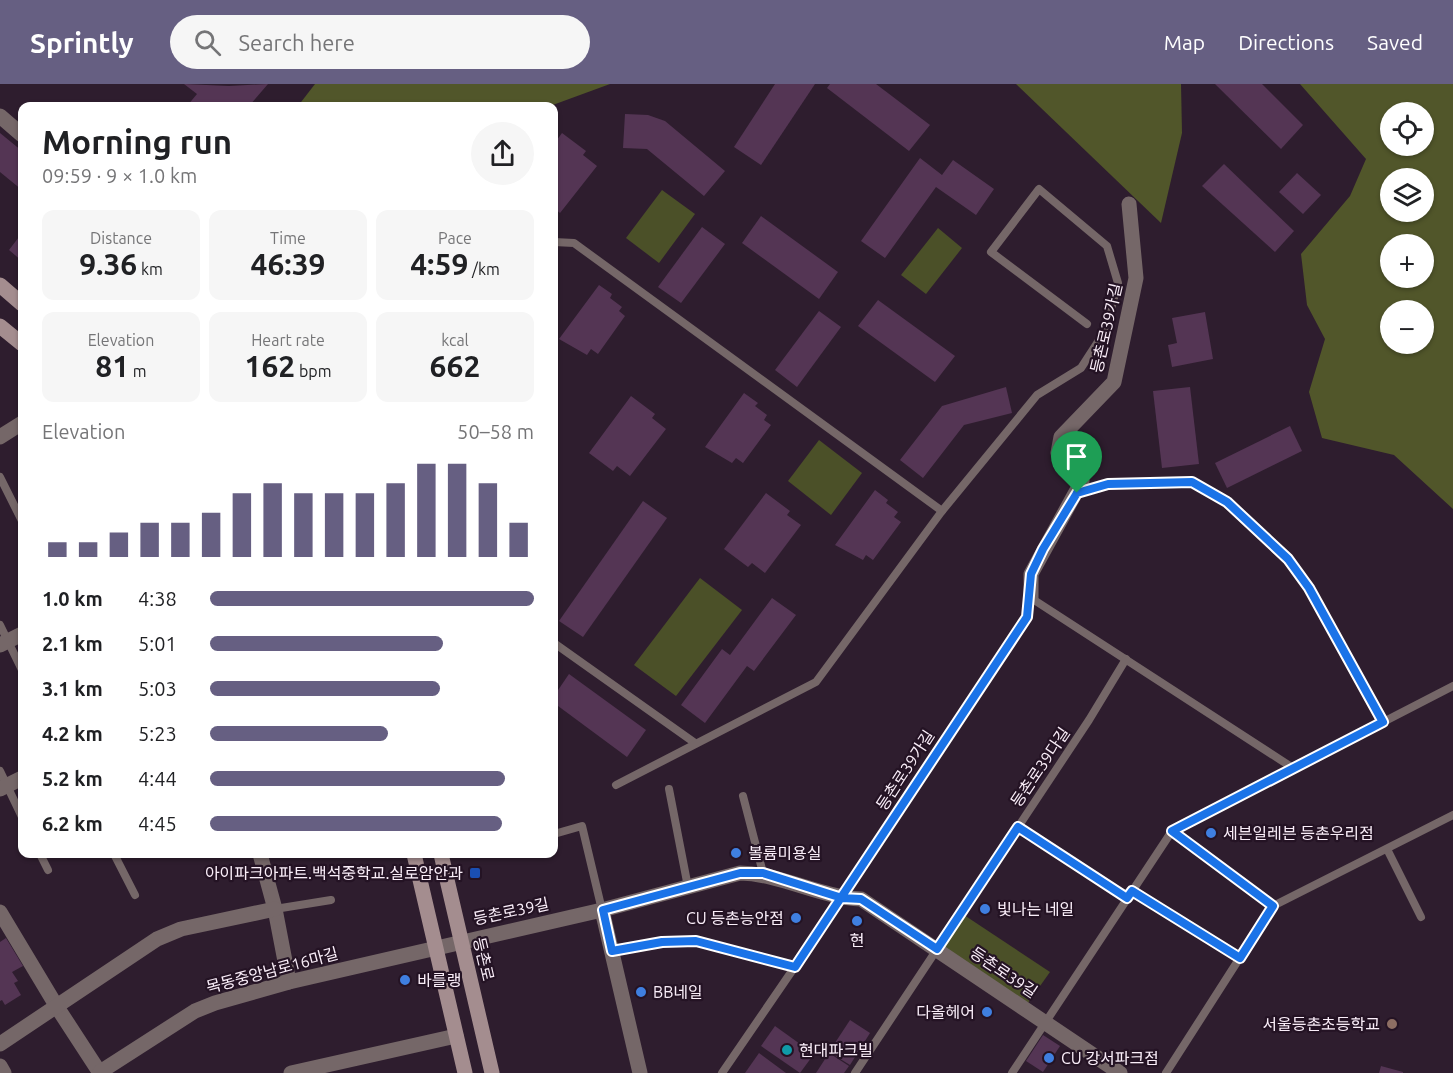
<!DOCTYPE html>
<html lang="en">
<head>
<meta charset="utf-8">
<style>
  body { margin:0; font-family:Ubuntu,"Noto Sans KR",sans-serif; background:#f6f6f6; color:#202124; height:100vh; display:flex; flex-direction:column; font-size:22px; white-space:nowrap }
  * { box-sizing:border-box; margin:0 }
  p { font-size:20px; color:#757577 }
  .icon { flex:none; width:33px; height:33px; fill:none; stroke:currentColor; stroke-width:2; stroke-linecap:round; stroke-linejoin:round }
  .map { position:relative; flex:1; overflow:hidden }
  .drawer { position:absolute; left:18px; top:18px; width:540px; height:756px; display:flex; flex-direction:column; background:#fff; border-radius:12px; box-shadow:0 2px 4px #0004 }
  .drawer>* { flex:none }
  .controls { position:absolute; left:1380px; top:18px; display:grid; gap:12px }
  .controls a { display:grid; place-items:center; width:54px; height:54px; border-radius:50%; background:#fff; box-shadow:0 2px 4px #0004; font-size:30px }
  .pin { position:absolute; display:grid; place-items:center; width:51px; height:51px; color:#fff; margin:-62px -26px; border-radius:50% 50% 50% 0; rotate:-45deg; box-shadow:0 0 6px #0007 }
  .pin .icon { rotate:45deg }
  .round { display:grid; place-items:center; flex:none; width:63px; height:63px; border-radius:32px; background:#f6f6f6 }
  .summary { display:flex; align-items:center; justify-content:space-between; height:102px; padding:0 24px }
  h1 { font-size:33px; font-weight:700; line-height:45px }
  .figures { display:grid; grid-template-columns:repeat(3,1fr); gap:9px; height:102px; padding:6px 24px }
  .figures div { display:grid; align-content:center; border-radius:12px; background:#f6f6f6; text-align:center }
  .figures b { font-size:30px; font-weight:700 }
  .figures small { font-size:16px; font-weight:400 }
  .figures p { font-size:16px }
  .chart { height:168px; padding:12px 24px }
  .chart p { display:flex; justify-content:space-between }
  .chart svg { width:100%; height:108px; margin-top:6px; stroke:#665f82; stroke-width:6 }
  ul { padding:0 24px; list-style:none; font-size:20px }
  li { display:grid; grid-template-columns:96px 72px 1fr; align-items:center; height:45px }
  li i { height:15px; border-radius:8px; background:#665f82 }
  header { display:flex; align-items:center; gap:36px; box-sizing:border-box; height:84px; padding:0 30px; background:#665f82; color:#fff }
  header strong { font-size:28px }
  nav { display:flex; gap:33px; margin-inline-start:auto; font-size:21px }
  .search { width:420px; height:54px; background:#f6f6f6; display:flex; align-items:center; gap:15px; box-sizing:border-box; padding:0 21px; border-radius:33px; color:#757577; font-size:22px }
  .map>svg:first-child { display:block }
  .green { fill:#4b5028 }
  .forest { fill:#51562a; fill-rule:evenodd }
  .building { fill:#543554 }
  .lines { fill:none; stroke-linecap:round; stroke-linejoin:round }
  .service { stroke:#756768; stroke-width:8 }
  .minor { stroke:#756768; stroke-width:15 }
  .secondary { stroke:#a48d8f; stroke-width:15 }
  .route-casing { stroke:#fff; stroke-width:12 }
  .route { stroke:#1a73e8; stroke-width:8 }
  .shop-dot { fill:#3f7fe0; stroke:#241324; stroke-width:2 }
  .transit-dot { fill:#1a4fb4; stroke:#241324; stroke-width:2 }
  .education-dot { fill:#8d6e63; stroke:#241324; stroke-width:2 }
  .culture-dot { fill:#0f9aa8; stroke:#241324; stroke-width:2 }
  .labels { text-anchor:middle; dominant-baseline:central; stroke-width:4.5; stroke-linejoin:round; paint-order:stroke }
  .street-label { font-size:16px; fill:#faeef9; stroke:#241324 }
  .poi-label { font-size:16px; fill:#faeef9; stroke:#241324; text-anchor:start }
</style>
</head>
<body>
<header>
<strong>Sprintly</strong>
<div class="search"><svg class="icon" aria-label="search" viewBox="0 0 24 24"><circle cx="10" cy="10" r="6"/><path d="M15 15l6 6"/></svg>Search here</div>
<nav><a>Map</a><a>Directions</a><a>Saved</a></nav>
</header>
<div class="map">
<svg width="1453" height="989" viewBox="0 0 1453 989">
  <rect width="100%" height="100%" fill="#2e1d2e"/>
  <g class="green">
    <polygon points="662,106 695,130 659,179 626,154"/>
    <polygon points="938,144 962,164 926,210 901,191"/>
    <polygon points="819,356 862,389 831,431 788,397"/>
    <polygon points="700,494 742,526 676,612 634,581"/>
    <polygon points="958,827 1050,888 1023,926 931,866"/>
  </g>
  <g class="forest">
    <polygon points="315,0 610,0 550,22 298,22"/>
    <polygon points="1016,0 1181,0 1182,49 1161,139"/>
    <path d="M1300 0H1453V425L1394 371 1322 354 1309 308 1325 255 1307 221 1301 170 1350 112 1366 75ZM1390 28H1424V62H1390ZM1390 94H1424V128H1390ZM1424 160V194H1390V160ZM1390 226H1424V260H1390Z"/>
  </g>
  <g class="building">
    <polygon points="184,0 229,2 268,0 249,22 187,22 197,10"/>
    <polygon points="775,0 815,0 761,81 734,63"/>
    <polygon points="830,0 876,0 930,41 909,67 827,4"/>
    <polygon points="1215,0 1262,0 1303,41 1281,65"/>
    <polygon points="625,30 648,31 665,37 725,87 704,112 647,65 623,64"/>
    <polygon points="0,49 22,67 22,106 0,88"/>
    <polygon points="562,49 586,67 583,71 597,82 560,129 554,124 554,60"/>
    <polygon points="920,74 942,91 953,76 994,105 976,131 936,103 885,174 861,157"/>
    <polygon points="1224,80 1294,147 1275,168 1202,102"/>
    <polygon points="1297,89 1321,111 1303,130 1279,108"/>
    <polygon points="761,132 838,188 819,215 742,159"/>
    <polygon points="702,143 725,160 681,219 658,203"/>
    <polygon points="22,149 22,177 9,166"/>
    <polygon points="599,201 612,210 610,214 622,223 619,227 625,232 598,270 591,265 587,271 559,255"/>
    <polygon points="878,216 955,272 935,298 858,242"/>
    <polygon points="819,227 841,243 797,303 775,286"/>
    <polygon points="1205,228 1213,275 1172,283 1168,261 1177,259 1172,234"/>
    <polygon points="1006,303 1012,329 964,341 923,394 900,376 942,322"/>
    <polygon points="1190,303 1199,380 1162,384 1153,307"/>
    <polygon points="744,309 758,319 755,322 767,331 764,336 771,341 743,379 736,374 732,379 705,363"/>
    <polygon points="631,312 655,330 652,334 666,345 630,392 617,382 613,387 589,369"/>
    <polygon points="1290,342 1302,367 1227,404 1215,379"/>
    <polygon points="875,406 888,416 886,419 898,428 894,433 901,438 873,476 866,471 863,476 835,461"/>
    <polygon points="766,409 790,427 787,431 801,441 765,489 752,479 748,483 724,465"/>
    <polygon points="643,417 667,434 583,553 559,537"/>
    <polygon points="772,514 796,531 754,587 747,582 705,639 681,621 722,565 730,571"/>
    <polygon points="569,590 646,646 627,673 554,619 554,612"/>
    <polygon points="6,854 23,882 12,888 18,897 14,899 21,911 5,921 2,916 0,917 0,858"/>
    <polygon points="850,936 870,949 850,981 829,968"/>
    <polygon points="775,942 814,970 800,989 761,962"/>
    <polygon points="1043,951 1060,962 1043,988 1026,977"/>
    <polygon points="759,969 786,989 745,989"/>
    <polygon points="829,969 849,982 844,989 816,989"/>
    <polygon points="1381,982 1403,988 1403,989 1379,989"/>
  </g>
  <g class="lines">
    <g class="service">
      <polyline points="554,158 574,159 942,427"/>
      <polyline points="0,393 22,437"/>
      <polyline points="1077,409 1108,400 1192,398 1227,418 1288,475 1309,504 1382,637"/>
      <polyline points="0,541 22,586"/>
      <polyline points="554,559 695,659"/>
      <polyline points="0,687 22,733"/>
      <polyline points="616,701 816,598 942,427 1037,311 1081,284 1105,247 1118,199 1107,162 1039,105 991,168 1087,240"/>
      <polyline points="669,705 688,803"/>
      <polyline points="743,712 763,789"/>
      <polyline points="1018,743 1127,814"/>
      <polyline points="1172,747 1273,822"/>
      <polyline points="554,750 582,742 602,826"/>
      <polyline points="1387,765 1421,833"/>
      <polyline points="40,770 48,786"/>
      <polyline points="114,770 135,811"/>
      <polyline points="1132,807 1240,874"/>
      <polyline points="275,825 331,816"/>
      <polyline points="612,867 662,858 696,857 795,883"/>
      <polyline points="722,989 842,814 1027,533 1031,514 1293,684"/>
      <polyline points="855,989 1089,636 1126,575"/>
      <polyline points="1012,989 1172,747 1453,602"/>
      <polyline points="1166,989 1273,822 1453,731"/>
    </g>
    <g class="minor">
      <polyline points="0,32 22,51"/>
      <polyline points="0,353 22,339"/>
      <polyline points="1031,514 1031,490 1082,397 1058,369 1061,353 1114,298 1136,194 1129,120"/>
      <polyline points="0,561 22,550"/>
      <polyline points="0,705 22,694"/>
      <polyline points="260,770 275,825 289,898"/>
      <polyline points="602,826 640,989"/>
      <polyline points="0,828 57,923 100,989"/>
      <polyline points="0,960 157,855 181,845 275,825"/>
      <polyline points="0,982 4,989"/>
      <path d="M100 988 195 927 215 919 289 898 602 826 740 789C782 790 819 813 861 815L1120 989"/>
      <polyline points="291,989 456,952"/>
    </g>
    <g class="secondary">
      <polyline points="0,201 22,220"/>
      <polyline points="0,242 22,260"/>
      <polyline points="414,770 465,989"/>
      <polyline points="441,770 492,989"/>
    </g>
  </g>
  <g class="lines">
    <defs>
      <polyline id="route" points="1077,409 1043,465 1031,490 1027,533 795,883 696,857 662,858 612,867 603,826 740,789 763,789 842,814 861,815 937,865 1018,743 1127,814 1132,807 1240,874 1273,822 1172,747 1383,638 1309,504 1288,475 1227,418 1192,398 1108,400 1077,409"/>
    </defs>
    <use href="#route" class="route-casing"/>
    <use href="#route" class="route"/>
  </g>
  <g class="shop-dot">
    <circle cx="1211" cy="749" r="6"/>
    <circle cx="736" cy="769" r="6"/>
    <circle cx="985" cy="825" r="6"/>
    <circle cx="796" cy="834" r="6"/>
    <circle cx="857" cy="837" r="6"/>
    <circle cx="405" cy="896" r="6"/>
    <circle cx="641" cy="908" r="6"/>
    <circle cx="987" cy="928" r="6"/>
    <circle cx="1049" cy="974" r="6"/>
  </g>
  <rect class="transit-dot" x="469" y="783" width="12" height="12" rx="3"/>
  <circle class="education-dot" cx="1392" cy="940" r="6"/>
  <circle class="culture-dot" cx="787" cy="966" r="6"/>
  <g class="labels">
    <g class="street-label">
      <text transform="translate(1106 244) rotate(-77)">등촌로39가길</text>
      <text transform="translate(1040 683) rotate(-56)">등촌로39다길</text>
      <text transform="translate(905 686) rotate(-57)">등촌로39가길</text>
      <text transform="translate(511 827) rotate(-12)">등촌로39길</text>
      <text transform="translate(484 875) rotate(77)">등촌로</text>
      <text transform="translate(272 886) rotate(-15)">목동중앙남로16마길</text>
      <text transform="translate(1004 888) rotate(34)">등촌로39길</text>
    </g>
    <g class="poi-label">
      <text x="1223" y="749">세븐일레븐 등촌우리점</text>
      <text x="748" y="769">볼륨미용실</text>
      <text x="463" y="789" text-anchor="end">아이파크아파트.백석중학교.실로암안과</text>
      <text x="997" y="825">빛나는 네일</text>
      <text x="784" y="834" text-anchor="end">CU 등촌능안점</text>
      <text x="857" y="856" text-anchor="middle">현</text>
      <text x="417" y="896">바를랭</text>
      <text x="653" y="908">BB네일</text>
      <text x="975" y="928" text-anchor="end">다올헤어</text>
      <text x="1380" y="940" text-anchor="end">서울등촌초등학교</text>
      <text x="799" y="966">현대파크빌</text>
      <text x="1061" y="974">CU 강서파크점</text>
    </g>
  </g>
</svg>
<div class="controls">
<a><svg class="icon" aria-label="locate" viewBox="0 0 24 24"><circle cx="12" cy="12" r="6"/><path d="M12 2v4M12 18v4M2 12h4M18 12h4"/></svg></a>
<a><svg class="icon" aria-label="layers" viewBox="0 0 24 24"><path d="M12 4l9 5-9 5-9-5zM3 14l9 5 9-5"/></svg></a>
<a>+</a>
<a>−</a>
</div>
<div class="pin" style="left:1077px;top:409px;background:#1e9e55"><svg class="icon" aria-label="arrive" viewBox="0 0 24 24"><path d="M6 21V4h12l-3 4 3 4H6"/></svg></div>
<section class="drawer">
<div class="summary"><div><h1>Morning run</h1><p>09:59 · 9 × 1.0 km</p></div><a class="round"><svg class="icon" aria-label="share" viewBox="0 0 24 24"><path d="M12 15V3M7 8l5-5 5 5M5 13v7h14v-7"/></svg></a></div>
<div class="figures">
<div><p>Distance</p><b>9.36<small> km</small></b></div>
<div><p>Time</p><b>46:39</b></div>
<div><p>Pace</p><b>4:59<small> /km</small></b></div>
</div>
<div class="figures">
<div><p>Elevation</p><b>81<small> m</small></b></div>
<div><p>Heart rate</p><b>162<small> bpm</small></b></div>
<div><p>kcal</p><b>662</b></div>
</div>
<div class="chart"><p><span>Elevation</span>50–58 m</p>
<svg viewBox="0 0 160 44" preserveAspectRatio="none"><path d="M5 44V38M15 44V38M25 44V34M35 44V30M45 44V30M55 44V26M65 44V18M75 44V14M85 44V18M95 44V18M105 44V18M115 44V14M125 44V6M135 44V6M145 44V14M155 44V30"/></svg>
</div>
<ul>
<li><b>1.0 km</b>4:38<i style="width:100%"></i></li>
<li><b>2.1 km</b>5:01<i style="width:72%"></i></li>
<li><b>3.1 km</b>5:03<i style="width:71%"></i></li>
<li><b>4.2 km</b>5:23<i style="width:55%"></i></li>
<li><b>5.2 km</b>4:44<i style="width:91%"></i></li>
<li><b>6.2 km</b>4:45<i style="width:90%"></i></li>
</ul>
</section>
</div>
</body>
</html>
